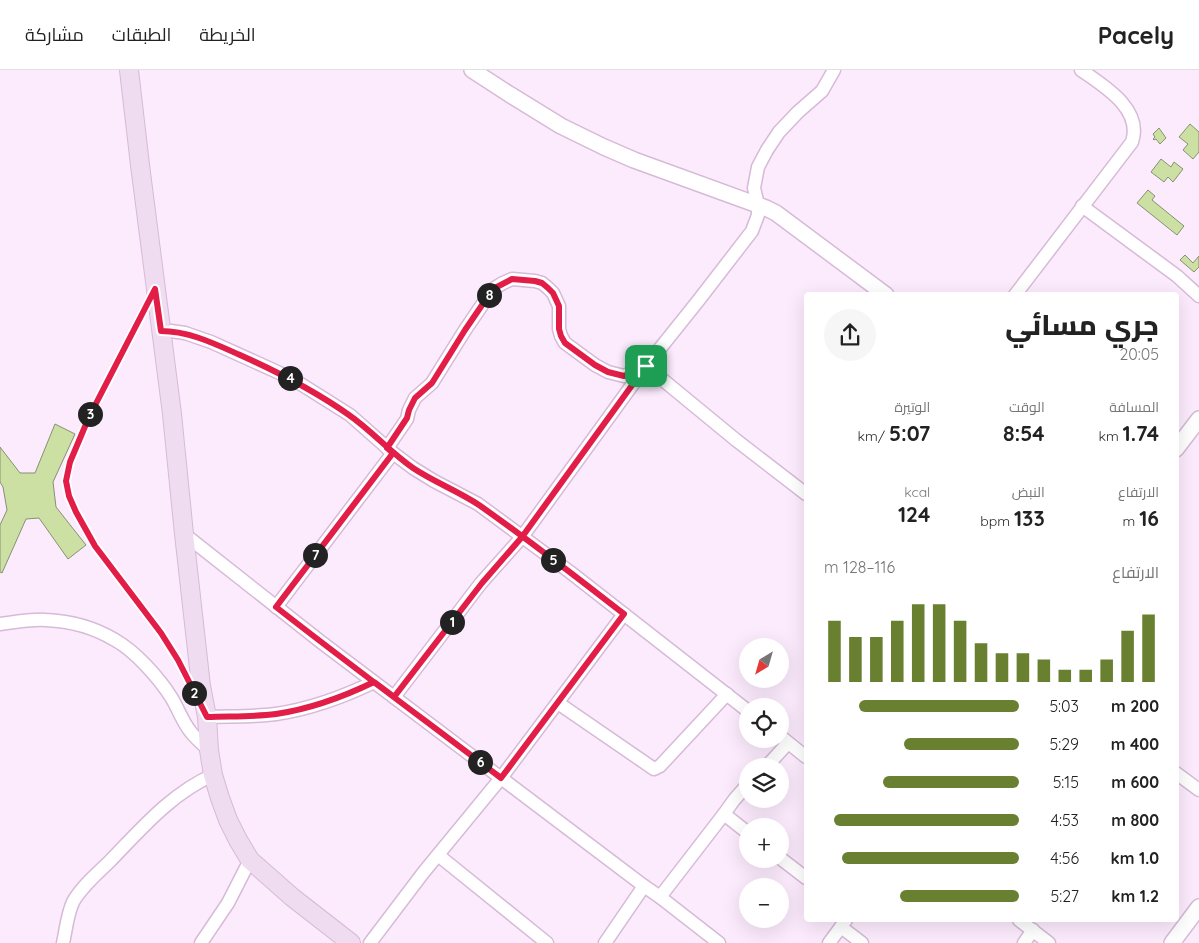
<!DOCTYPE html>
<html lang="ar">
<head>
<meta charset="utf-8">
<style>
  body { margin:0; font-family:Quicksand,Cairo,sans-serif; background:#f6f6f6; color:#222; direction:rtl; height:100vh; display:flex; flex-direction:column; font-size:19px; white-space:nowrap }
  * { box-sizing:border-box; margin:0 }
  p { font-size:16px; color:#767676 }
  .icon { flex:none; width:28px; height:28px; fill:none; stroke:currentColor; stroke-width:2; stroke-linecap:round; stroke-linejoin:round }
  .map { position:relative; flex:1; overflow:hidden; direction:ltr }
  .details { position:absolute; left:804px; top:222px; width:375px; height:630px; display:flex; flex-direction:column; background:#fff; border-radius:5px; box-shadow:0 5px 20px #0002; direction:rtl }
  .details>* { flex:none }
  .needle { width:32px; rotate:217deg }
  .fabs { position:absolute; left:739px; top:568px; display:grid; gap:10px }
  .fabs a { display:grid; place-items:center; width:50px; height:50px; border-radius:50%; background:#fff; box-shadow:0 5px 20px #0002; font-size:25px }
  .pin { position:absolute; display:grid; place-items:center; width:42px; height:42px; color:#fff; margin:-21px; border-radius:10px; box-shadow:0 2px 8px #0006 }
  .km { position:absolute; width:25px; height:25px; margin:-12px; border-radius:50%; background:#222; color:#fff; font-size:14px; line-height:25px; text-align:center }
  .round { display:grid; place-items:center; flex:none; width:52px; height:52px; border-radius:26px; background:#f6f6f6 }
  .headline { display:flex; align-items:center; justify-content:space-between; height:85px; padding:0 20px }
  h1 { font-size:28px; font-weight:800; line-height:38px }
  .figures { display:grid; grid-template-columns:repeat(3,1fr); gap:8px; height:85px; padding:5px 20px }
  .figures div { display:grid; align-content:center }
  .figures b { font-size:21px; font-weight:800 }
  .figures small { font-size:14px; font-weight:400 }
  .figures p { font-size:14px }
  .chart { height:140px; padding:10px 20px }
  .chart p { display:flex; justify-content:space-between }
  .chart svg { width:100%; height:90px; margin-top:5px; stroke:#698031; stroke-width:6 }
  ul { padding:0 20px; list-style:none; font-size:16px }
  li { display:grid; grid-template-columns:80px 60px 1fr; align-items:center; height:38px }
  li i { height:12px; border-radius:6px; background:#698031 }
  header { display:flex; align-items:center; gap:30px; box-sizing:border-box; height:70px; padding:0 25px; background:#fff; border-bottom:1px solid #e0e0e0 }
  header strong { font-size:24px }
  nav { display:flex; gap:28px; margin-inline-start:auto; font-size:18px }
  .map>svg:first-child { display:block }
  .building { fill:#cce0a3; stroke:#869171 }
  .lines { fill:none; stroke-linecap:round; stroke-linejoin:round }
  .service-casing { stroke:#d6bad7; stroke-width:9 }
  .minor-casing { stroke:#d6bad7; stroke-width:15 }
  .tertiary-casing { stroke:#d6bad7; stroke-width:18 }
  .secondary-casing { stroke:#d6bad7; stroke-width:20 }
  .service { stroke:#fff; stroke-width:6 }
  .minor { stroke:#fff; stroke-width:12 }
  .tertiary { stroke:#fff; stroke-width:15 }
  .secondary { stroke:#efdcf0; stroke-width:18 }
  .route-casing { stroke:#fff; stroke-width:10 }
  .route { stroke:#e11d48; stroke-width:6 }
</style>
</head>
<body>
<header>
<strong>Pacely</strong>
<nav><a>الخريطة</a><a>الطبقات</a><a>مشاركة</a></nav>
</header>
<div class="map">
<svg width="1199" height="873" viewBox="0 0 1199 873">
  <rect width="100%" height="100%" fill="#fcebfd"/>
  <g class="building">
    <polygon points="1190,54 1199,62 1199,82 1193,89 1183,80 1188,74 1179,67"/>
    <polygon points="1159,58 1166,68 1160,74 1156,69 1154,70 1153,69 1155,67 1153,64"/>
    <polygon points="1161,89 1171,97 1174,92 1183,99 1173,112 1168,107 1164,112 1151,102"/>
    <polygon points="1148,120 1155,126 1152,130 1184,156 1177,165 1137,133"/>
    <polygon points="1185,185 1193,193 1199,186 1199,197 1194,202 1180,190"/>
    <polygon points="55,354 75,364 53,412 56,437 86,475 68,489 39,448 26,449 2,503 0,502 0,455 7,440 3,417 0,412 0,377 20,403 35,403"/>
  </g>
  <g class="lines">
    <defs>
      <polyline id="service" points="152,224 89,347 70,392 66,411 69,425 76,442 95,476 161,563 178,590 196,626"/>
      <g id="minor">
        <polyline points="1082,136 1177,206 1199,226"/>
        <path d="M1015 225 1132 72C1143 39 1104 16 1081 0"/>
        <polyline points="161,261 171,261 185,263 211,272 273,300 296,311 350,345 393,383 413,398 434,411 478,434 570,502 748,641"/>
        <polyline points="387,378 407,349 409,340 415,328 432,313 465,260 493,219 503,213 512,209 535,211 542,213 548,218 553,223 559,236 559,259 561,266 565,273 595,295 608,302 624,306 646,296 736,370 806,424"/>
        <polyline points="184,464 321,572 644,816 660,827 719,873"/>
        <polyline points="276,537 393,383"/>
        <path d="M0 554C15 552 31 549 46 550 70 551 95 558 115 570 135 581 159 608 171 627 178 638 182 651 190 661 195 668 202 674 209 680"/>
        <polyline points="394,627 481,513 522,467 646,296 698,231 752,161 758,145 758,135 754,118 758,97 767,80 779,62 798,42 822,21 834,0"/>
        <polyline points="558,633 654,699 660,696 727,624"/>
        <path d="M207 647C229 646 253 647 276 644 310 639 343 627 374 612"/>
        <polyline points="780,666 806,687"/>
        <polyline points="767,696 788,673"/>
        <polyline points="1176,703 1199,720"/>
        <polyline points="724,744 748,763"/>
        <polyline points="438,785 547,873"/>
        <polyline points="780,788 806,808"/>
        <polyline points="660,827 724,744 734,730 748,714"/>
        <polyline points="1019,850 1049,873"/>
        <polyline points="841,857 862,873"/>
        <path d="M63 873C66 860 67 845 73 832 82 816 98 803 111 790 142 758 172 723 213 705"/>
        <polyline points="201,873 228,833 250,790"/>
        <polyline points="370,873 423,803 501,708 624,544"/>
        <polyline points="605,873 644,816"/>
        <polyline points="829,873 846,850"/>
        <polyline points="1024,873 1033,860"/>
      </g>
      <g id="tertiary">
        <polyline points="472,0 509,24 561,56 604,77 634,90 766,138 776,143 886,225"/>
        <polyline points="1176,379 1199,349"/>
        <polyline points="1172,873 1199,837"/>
      </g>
      <polyline id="secondary" points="129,0 140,95 172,344 184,464 201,616 207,647 209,680 213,705 220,728 228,750 238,770 250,790 292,827 351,873"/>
    </defs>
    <use href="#service" class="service-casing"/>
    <use href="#minor" class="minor-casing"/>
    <use href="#tertiary" class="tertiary-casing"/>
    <use href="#secondary" class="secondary-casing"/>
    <use href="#service" class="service"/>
    <use href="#minor" class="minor"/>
    <use href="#tertiary" class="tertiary"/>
    <use href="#secondary" class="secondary"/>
  </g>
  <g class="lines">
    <defs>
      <path id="route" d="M646 296 522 467 482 513 394 627 374 612C343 627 310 639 276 644 253 647 229 646 207 647L178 590 161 563 95 476 76 442 69 426 66 411 70 392 89 347 155 219 161 261C189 261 215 274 240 285 278 302 315 321 349 345 372 361 390 382 413 398 434 412 458 421 479 435 529 470 576 507 624 544L501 708C426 651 350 595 276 537L393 383 387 378 407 348 409 340 415 328 432 313 465 260 493 219 512 209 535 211 542 213 548 218 553 223 559 236V259L561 266 565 273 595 295 608 302 624 306 646 296"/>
    </defs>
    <use href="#route" class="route-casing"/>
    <use href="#route" class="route"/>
  </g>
</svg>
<div class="fabs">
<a><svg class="needle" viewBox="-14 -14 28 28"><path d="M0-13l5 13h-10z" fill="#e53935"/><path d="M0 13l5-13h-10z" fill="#767676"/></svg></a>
<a><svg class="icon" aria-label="locate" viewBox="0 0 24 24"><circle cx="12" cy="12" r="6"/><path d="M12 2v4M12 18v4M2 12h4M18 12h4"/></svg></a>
<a><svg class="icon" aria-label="layers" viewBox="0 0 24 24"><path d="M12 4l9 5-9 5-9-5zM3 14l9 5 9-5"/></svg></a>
<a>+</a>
<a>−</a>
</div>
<div class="pin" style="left:646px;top:296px;background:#1e9e55"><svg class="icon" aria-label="arrive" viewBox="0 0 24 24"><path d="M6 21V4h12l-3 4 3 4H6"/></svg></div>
<b class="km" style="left:452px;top:552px">1</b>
<b class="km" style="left:194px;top:623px">2</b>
<b class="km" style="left:90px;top:344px">3</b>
<b class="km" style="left:290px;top:308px">4</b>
<b class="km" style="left:553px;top:490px">5</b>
<b class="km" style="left:480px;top:692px">6</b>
<b class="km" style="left:315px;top:485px">7</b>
<b class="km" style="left:489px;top:225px">8</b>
<section class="details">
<div class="headline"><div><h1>جري مسائي</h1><p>20:05</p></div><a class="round"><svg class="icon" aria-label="share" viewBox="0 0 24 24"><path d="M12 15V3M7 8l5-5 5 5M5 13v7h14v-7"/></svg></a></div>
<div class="figures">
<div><p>المسافة</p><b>1.74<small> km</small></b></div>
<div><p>الوقت</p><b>8:54</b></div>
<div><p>الوتيرة</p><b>5:07<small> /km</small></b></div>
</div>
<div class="figures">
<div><p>الارتفاع</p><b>16<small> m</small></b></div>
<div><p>النبض</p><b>133<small> bpm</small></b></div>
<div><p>kcal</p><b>124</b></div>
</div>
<div class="chart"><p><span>الارتفاع</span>116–128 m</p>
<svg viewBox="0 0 160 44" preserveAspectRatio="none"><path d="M5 44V14M15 44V22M25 44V22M35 44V14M45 44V6M55 44V6M65 44V14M75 44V25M85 44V30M95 44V30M105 44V33M115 44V38M125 44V38M135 44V33M145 44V19M155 44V11"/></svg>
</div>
<ul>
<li><b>200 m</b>5:03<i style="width:82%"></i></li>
<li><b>400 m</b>5:29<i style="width:59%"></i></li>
<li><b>600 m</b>5:15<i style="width:70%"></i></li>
<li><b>800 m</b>4:53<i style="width:95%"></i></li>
<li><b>1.0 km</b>4:56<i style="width:91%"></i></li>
<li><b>1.2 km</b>5:27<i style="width:61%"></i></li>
</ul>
</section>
</div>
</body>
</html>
